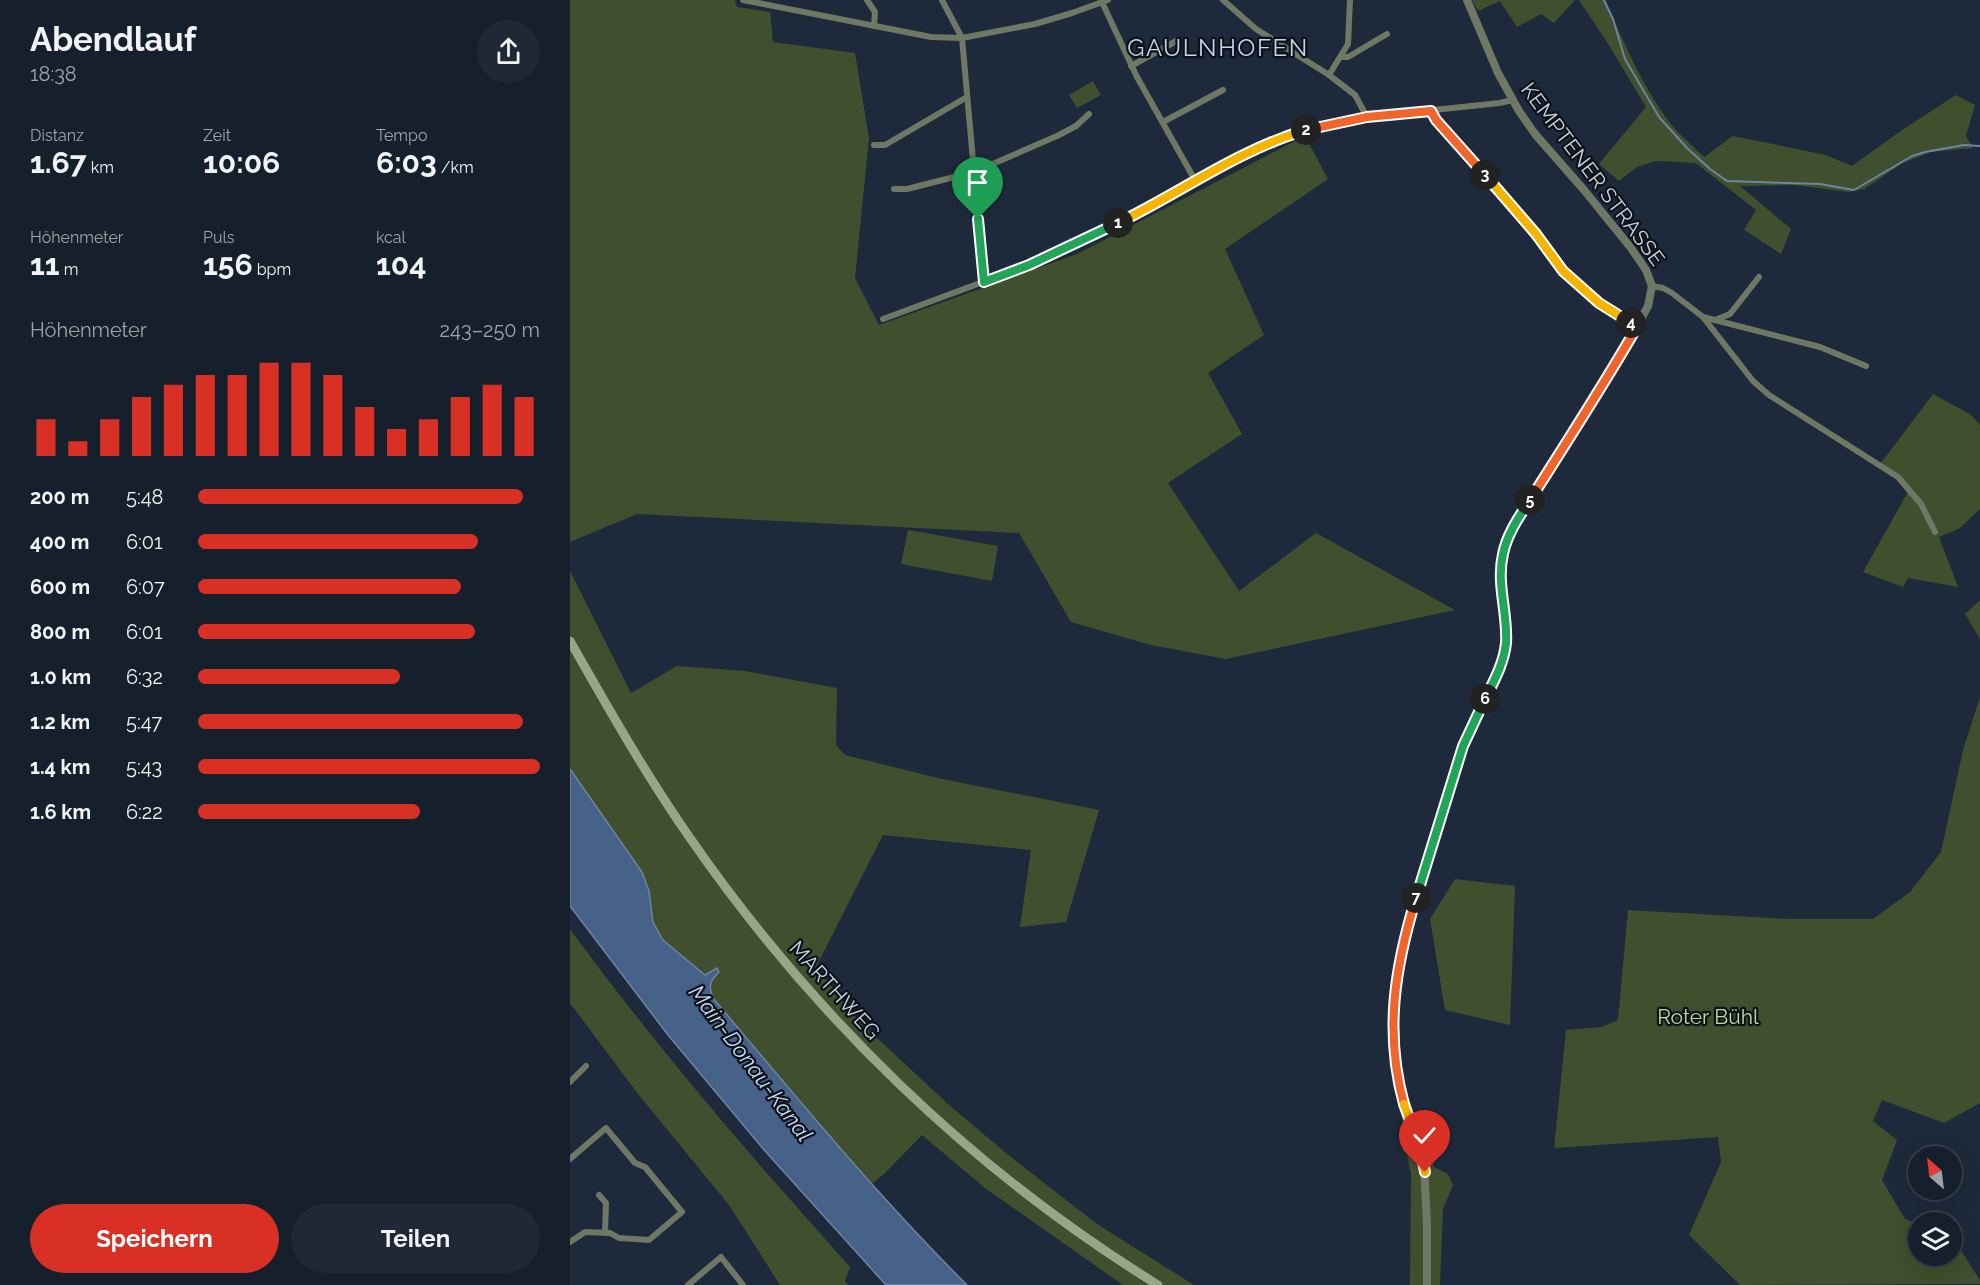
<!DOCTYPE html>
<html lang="de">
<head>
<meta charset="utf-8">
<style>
  body { margin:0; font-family:Raleway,sans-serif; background:#1f2834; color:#f1f3f6; height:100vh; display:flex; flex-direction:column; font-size:22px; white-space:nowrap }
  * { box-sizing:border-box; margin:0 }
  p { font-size:20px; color:#9ea3a9 }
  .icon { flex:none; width:33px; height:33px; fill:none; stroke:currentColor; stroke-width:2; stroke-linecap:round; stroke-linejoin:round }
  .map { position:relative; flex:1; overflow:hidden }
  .details { display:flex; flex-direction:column; background:#16202c; width:570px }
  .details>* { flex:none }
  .needle { width:39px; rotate:332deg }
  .fabs { position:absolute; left:1338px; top:1146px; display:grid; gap:12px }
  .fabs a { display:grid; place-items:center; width:54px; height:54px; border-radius:50%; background:#16202c; box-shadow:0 6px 24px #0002,0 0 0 2px #353e48; font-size:30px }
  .pin { position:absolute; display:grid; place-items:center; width:51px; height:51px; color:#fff; margin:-62px -26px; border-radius:50% 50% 50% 0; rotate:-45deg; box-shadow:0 0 6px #0007 }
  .pin .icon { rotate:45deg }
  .km { position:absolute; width:30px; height:30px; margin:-15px; border-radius:50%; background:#222; color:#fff; font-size:16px; line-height:30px; text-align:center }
  .round { display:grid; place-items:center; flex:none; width:63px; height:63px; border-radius:32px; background:#1f2834 }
  .headline { display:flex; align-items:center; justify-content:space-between; height:102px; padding:0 30px }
  h1 { font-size:33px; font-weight:700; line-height:45px }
  .metrics { display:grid; grid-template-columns:repeat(3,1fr); gap:9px; height:102px; padding:6px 30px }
  .metrics div { display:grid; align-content:center }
  .metrics b { font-size:30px; font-weight:700 }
  .metrics small { font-size:16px; font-weight:400 }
  .metrics p { font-size:16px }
  .chart { height:168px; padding:12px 30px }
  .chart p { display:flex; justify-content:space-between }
  .chart svg { width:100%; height:108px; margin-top:6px; stroke:#d93025; stroke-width:6 }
  .cta { display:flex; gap:12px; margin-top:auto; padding:12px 30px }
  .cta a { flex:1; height:69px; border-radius:36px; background:#d93025; color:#fff; font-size:24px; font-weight:700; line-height:69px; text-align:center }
  .cta a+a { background:#1f2834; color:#f1f3f6 }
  ul { padding:0 30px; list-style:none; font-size:20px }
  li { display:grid; grid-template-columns:96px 72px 1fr; align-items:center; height:45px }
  li i { height:15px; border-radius:8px; background:#d93025 }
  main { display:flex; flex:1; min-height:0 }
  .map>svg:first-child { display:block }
  .green { fill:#404f2d }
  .water { fill:#476288; stroke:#6e84a2; stroke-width:1.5 }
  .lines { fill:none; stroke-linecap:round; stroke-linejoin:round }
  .stream { stroke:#6e84a2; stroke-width:2 }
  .minor { stroke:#6f7865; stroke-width:6 }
  .tertiary { stroke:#6f7865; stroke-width:8 }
  .secondary { stroke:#97a686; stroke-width:9 }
  .split-1-casing { stroke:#fff; stroke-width:12 }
  .split-2-casing { stroke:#fff; stroke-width:12 }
  .split-3-casing { stroke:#fff; stroke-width:12 }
  .split-4-casing { stroke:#fff; stroke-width:12 }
  .split-5-casing { stroke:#fff; stroke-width:12 }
  .split-6-casing { stroke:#fff; stroke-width:12 }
  .split-7-casing { stroke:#fff; stroke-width:12 }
  .split-8-casing { stroke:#fff; stroke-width:12 }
  .split-9-casing { stroke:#fff; stroke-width:12 }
  .split-1 { stroke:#22a559; stroke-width:8 }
  .split-2 { stroke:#f5b400; stroke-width:8 }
  .split-3 { stroke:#f0652b; stroke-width:8 }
  .split-4 { stroke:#f5b400; stroke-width:8 }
  .split-5 { stroke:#f0652b; stroke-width:8 }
  .split-6 { stroke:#22a559; stroke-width:8 }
  .split-7 { stroke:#22a559; stroke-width:8 }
  .split-8 { stroke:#f0652b; stroke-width:8 }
  .split-9 { stroke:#f5b400; stroke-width:8 }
  .labels { text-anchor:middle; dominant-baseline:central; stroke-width:4.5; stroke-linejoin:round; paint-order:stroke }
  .street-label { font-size:21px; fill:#cad2de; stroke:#0d121a }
  .park-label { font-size:21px; fill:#bedd96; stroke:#0d121a }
  .water-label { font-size:22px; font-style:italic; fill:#c9dbf4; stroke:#0d121a }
  .quarter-label { font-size:24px; letter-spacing:1.5px; fill:#c5d5ec; stroke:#0d121a }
</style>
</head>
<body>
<main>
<section class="details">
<div class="headline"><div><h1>Abendlauf</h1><p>18:38</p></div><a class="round"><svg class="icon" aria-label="share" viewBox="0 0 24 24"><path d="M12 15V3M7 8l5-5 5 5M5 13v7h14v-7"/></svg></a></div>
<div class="metrics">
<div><p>Distanz</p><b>1.67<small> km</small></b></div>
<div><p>Zeit</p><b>10:06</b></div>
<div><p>Tempo</p><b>6:03<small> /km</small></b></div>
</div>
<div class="metrics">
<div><p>Höhenmeter</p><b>11<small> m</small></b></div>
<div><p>Puls</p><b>156<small> bpm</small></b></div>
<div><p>kcal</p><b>104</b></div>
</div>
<div class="chart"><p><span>Höhenmeter</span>243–250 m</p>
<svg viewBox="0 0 160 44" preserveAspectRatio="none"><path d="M5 44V29M15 44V38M25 44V29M35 44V20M45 44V15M55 44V11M65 44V11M75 44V6M85 44V6M95 44V11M105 44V24M115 44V33M125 44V29M135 44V20M145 44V15M155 44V20"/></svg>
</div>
<ul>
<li><b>200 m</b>5:48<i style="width:95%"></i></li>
<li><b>400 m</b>6:01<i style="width:82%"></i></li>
<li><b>600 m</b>6:07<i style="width:77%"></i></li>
<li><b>800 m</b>6:01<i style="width:81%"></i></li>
<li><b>1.0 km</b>6:32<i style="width:59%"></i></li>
<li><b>1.2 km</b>5:47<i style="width:95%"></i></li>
<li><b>1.4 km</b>5:43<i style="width:100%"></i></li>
<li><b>1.6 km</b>6:22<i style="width:65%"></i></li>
</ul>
<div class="cta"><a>Speichern</a><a>Teilen</a></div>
</section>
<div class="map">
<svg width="1410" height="1285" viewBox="0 0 1410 1285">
  <rect width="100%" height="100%" fill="#1e2a3b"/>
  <g class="green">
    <polygon points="0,0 165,0 167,7 200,12 203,42 285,53 299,138 285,278 309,325 507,254 735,136 758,179 655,249 694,335 638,373 672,434 598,483 669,591 746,533 885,610 656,659 581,645 501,622 449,533 67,514 0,542"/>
    <polygon points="902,0 1005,0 984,23 971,14 947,27 930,1 908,11"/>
    <path d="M1009 0H1035C1055 44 1073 89 1104 128 1113 138 1124 147 1134 157L1163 136 1256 155 1282 166 1332 130 1386 95 1405 105 1396 136 1403 148 1361 152 1333 163 1294 189 1278 192 1224 185 1170 186 1221 229 1211 254 1174 230 1186 210 1126 163 1086 161 1067 167 1049 181 1029 164 1076 107 1037 42Z"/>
    <polygon points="523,81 531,95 507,108 499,95"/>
    <polygon points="1363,394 1400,414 1410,425 1410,509 1390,528 1369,537 1388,587 1338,578 1333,587 1293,572 1339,490 1311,463"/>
    <polygon points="338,530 428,546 422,581 331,564"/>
    <path d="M0 571 61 693 107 666 175 671 267 688 266 745 275 755 372 779 529 810 496 922 450 927 461 850 313 835 246 967 289 1021 379 1105 442 1158 527 1224 624 1285H553L415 1188 352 1135 315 1173 302 1184 241 1116 143 998C138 986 140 981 149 972L146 969 136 975 94 940 83 922 79 891 72 872 0 769Z"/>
    <polygon points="1410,600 1410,639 1395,614"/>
    <polygon points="1410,697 1410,1103 1374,1123 1312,1100 1303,1121 1327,1140 1312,1180 1335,1219 1348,1224 1348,1256 1382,1256 1382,1237 1410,1280 1410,1284 1170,1285 1119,1235 1151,1162 1148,1137 984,1148 996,1030 1032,1027 1048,1020 1058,910 1221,919 1303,919 1340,892 1371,852 1393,750"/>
    <polygon points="885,879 945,886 940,1025 875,1010 860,919"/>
    <path d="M0 929C87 1048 182 1158 280 1267L275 1281 278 1285H210L159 1205 68 1094 0 1003Z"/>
    <polygon points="853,1128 864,1167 878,1174 883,1185 873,1209 870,1285 840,1285 841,1174 833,1135"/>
  </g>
  <path class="water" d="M0 769 72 872 79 891 83 922 93 940 135 975 147 968 149 972C140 981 138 986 143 998 225 1096 307 1195 397 1285H316L195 1151 98 1035 0 906Z"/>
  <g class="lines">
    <polyline class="stream" points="1034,0 1043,19 1055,59 1089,117 1117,148 1140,169 1157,181 1250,184 1284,190 1342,156 1355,152 1394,145 1410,146"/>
    <g class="minor">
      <polyline points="173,0 361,37 392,38 465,24 502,13 538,0"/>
      <polyline points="297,0 305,12 304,26"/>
      <polyline points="372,0 392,38 414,282"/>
      <polyline points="531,0 567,77 626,182"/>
      <polyline points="653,0 686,29 759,75 785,95 797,117"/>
      <polyline points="771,57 778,57 817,34"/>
      <polyline points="561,66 608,40"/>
      <polyline points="759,75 778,44 780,0"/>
      <polyline points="861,111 866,120 966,234 993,271 1029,303 1067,327"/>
      <polyline points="593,122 653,90"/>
      <polyline points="304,145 315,145 397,97"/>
      <polyline points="324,189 337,189 404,172 487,136 506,126 519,114"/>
      <polyline points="1082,286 1093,288 1102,293 1133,317 1250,347 1296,366"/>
      <polyline points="1133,317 1183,381 1199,395 1328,477 1351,504 1365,532"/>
      <polyline points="313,319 459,265 484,255 574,210 651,167 708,139 735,130 797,117 930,103 942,100"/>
      <polyline points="1145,320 1160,314 1189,277"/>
      <polyline points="0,1082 16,1066"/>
      <polyline points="0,1159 36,1128 65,1163 75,1167 112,1212 79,1240 49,1238 40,1233 15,1232 0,1242"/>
      <polyline points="29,1195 36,1203 35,1233"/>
      <polyline points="118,1285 151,1257 173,1285"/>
    </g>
    <polyline class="tertiary" points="857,1285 857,1224 854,1165 831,1095 825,1055 823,1002 830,954 893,746 928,673 933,658 936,633 931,576 935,547 946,523 1016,413 1055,349 1078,306 1082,286 1076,270 1061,248 1014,190 965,134 949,111 928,73 897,0"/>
    <path class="secondary" d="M0 641C38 708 76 775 120 838 244 1017 403 1171 588 1285"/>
  </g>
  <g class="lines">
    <defs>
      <polyline id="split-1" points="408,219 414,282 459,265 548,223"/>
      <path id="split-2" d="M548 223C610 193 668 150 736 130"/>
      <polyline id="split-3" points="736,130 797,117 861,111 866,120 915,175"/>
      <polyline id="split-4" points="915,175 966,234 993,271 1029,303 1061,323"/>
      <path id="split-5" d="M960 500C996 443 1033 386 1067 327L1061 323"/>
      <path id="split-6" d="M915 699C924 681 934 663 936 643 938 613 926 584 933 554 937 534 949 517 960 500"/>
      <polyline id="split-7" points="846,898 893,746 915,699"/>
      <path id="split-8" d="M834 1104C814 1032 825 967 846 898"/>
      <polyline id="split-9" points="834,1104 851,1152 855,1172"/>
    </defs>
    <use href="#split-1" class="split-1-casing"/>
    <use href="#split-2" class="split-2-casing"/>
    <use href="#split-3" class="split-3-casing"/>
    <use href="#split-4" class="split-4-casing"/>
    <use href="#split-5" class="split-5-casing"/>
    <use href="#split-6" class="split-6-casing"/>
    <use href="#split-7" class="split-7-casing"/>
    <use href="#split-8" class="split-8-casing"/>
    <use href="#split-9" class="split-9-casing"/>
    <use href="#split-1" class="split-1"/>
    <use href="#split-2" class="split-2"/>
    <use href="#split-3" class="split-3"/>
    <use href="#split-4" class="split-4"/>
    <use href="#split-5" class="split-5"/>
    <use href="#split-6" class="split-6"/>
    <use href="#split-7" class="split-7"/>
    <use href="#split-8" class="split-8"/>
    <use href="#split-9" class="split-9"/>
  </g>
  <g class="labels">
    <g class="street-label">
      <text transform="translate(1023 174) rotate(53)">KEMPTENER STRASSE</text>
      <text transform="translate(265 990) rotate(48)">MARTHWEG</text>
    </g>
    <g class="park-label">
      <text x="1138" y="1016">Roter Bühl</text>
    </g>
    <g class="water-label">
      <text transform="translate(181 1063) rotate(53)">Main-Donau-Kanal</text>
    </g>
    <g class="quarter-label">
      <text x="648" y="47">GAULNHOFEN</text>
    </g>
  </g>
</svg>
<div class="fabs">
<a><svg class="needle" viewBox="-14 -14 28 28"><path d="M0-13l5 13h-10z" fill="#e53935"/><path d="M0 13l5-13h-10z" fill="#9ea3a9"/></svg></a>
<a><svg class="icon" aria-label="layers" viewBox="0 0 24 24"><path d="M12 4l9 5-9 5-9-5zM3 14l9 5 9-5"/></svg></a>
</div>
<div class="pin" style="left:408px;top:219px;background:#1e9e55"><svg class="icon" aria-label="arrive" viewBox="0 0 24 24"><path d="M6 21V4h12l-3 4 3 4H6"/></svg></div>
<div class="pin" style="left:855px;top:1172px;background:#d93025"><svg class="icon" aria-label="check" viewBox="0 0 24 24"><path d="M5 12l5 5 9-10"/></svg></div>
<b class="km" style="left:548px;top:223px">1</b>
<b class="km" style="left:736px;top:130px">2</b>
<b class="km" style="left:915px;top:175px">3</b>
<b class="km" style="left:1061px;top:323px">4</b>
<b class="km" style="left:960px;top:500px">5</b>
<b class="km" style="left:915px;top:699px">6</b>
<b class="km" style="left:846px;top:898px">7</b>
</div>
</main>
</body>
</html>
